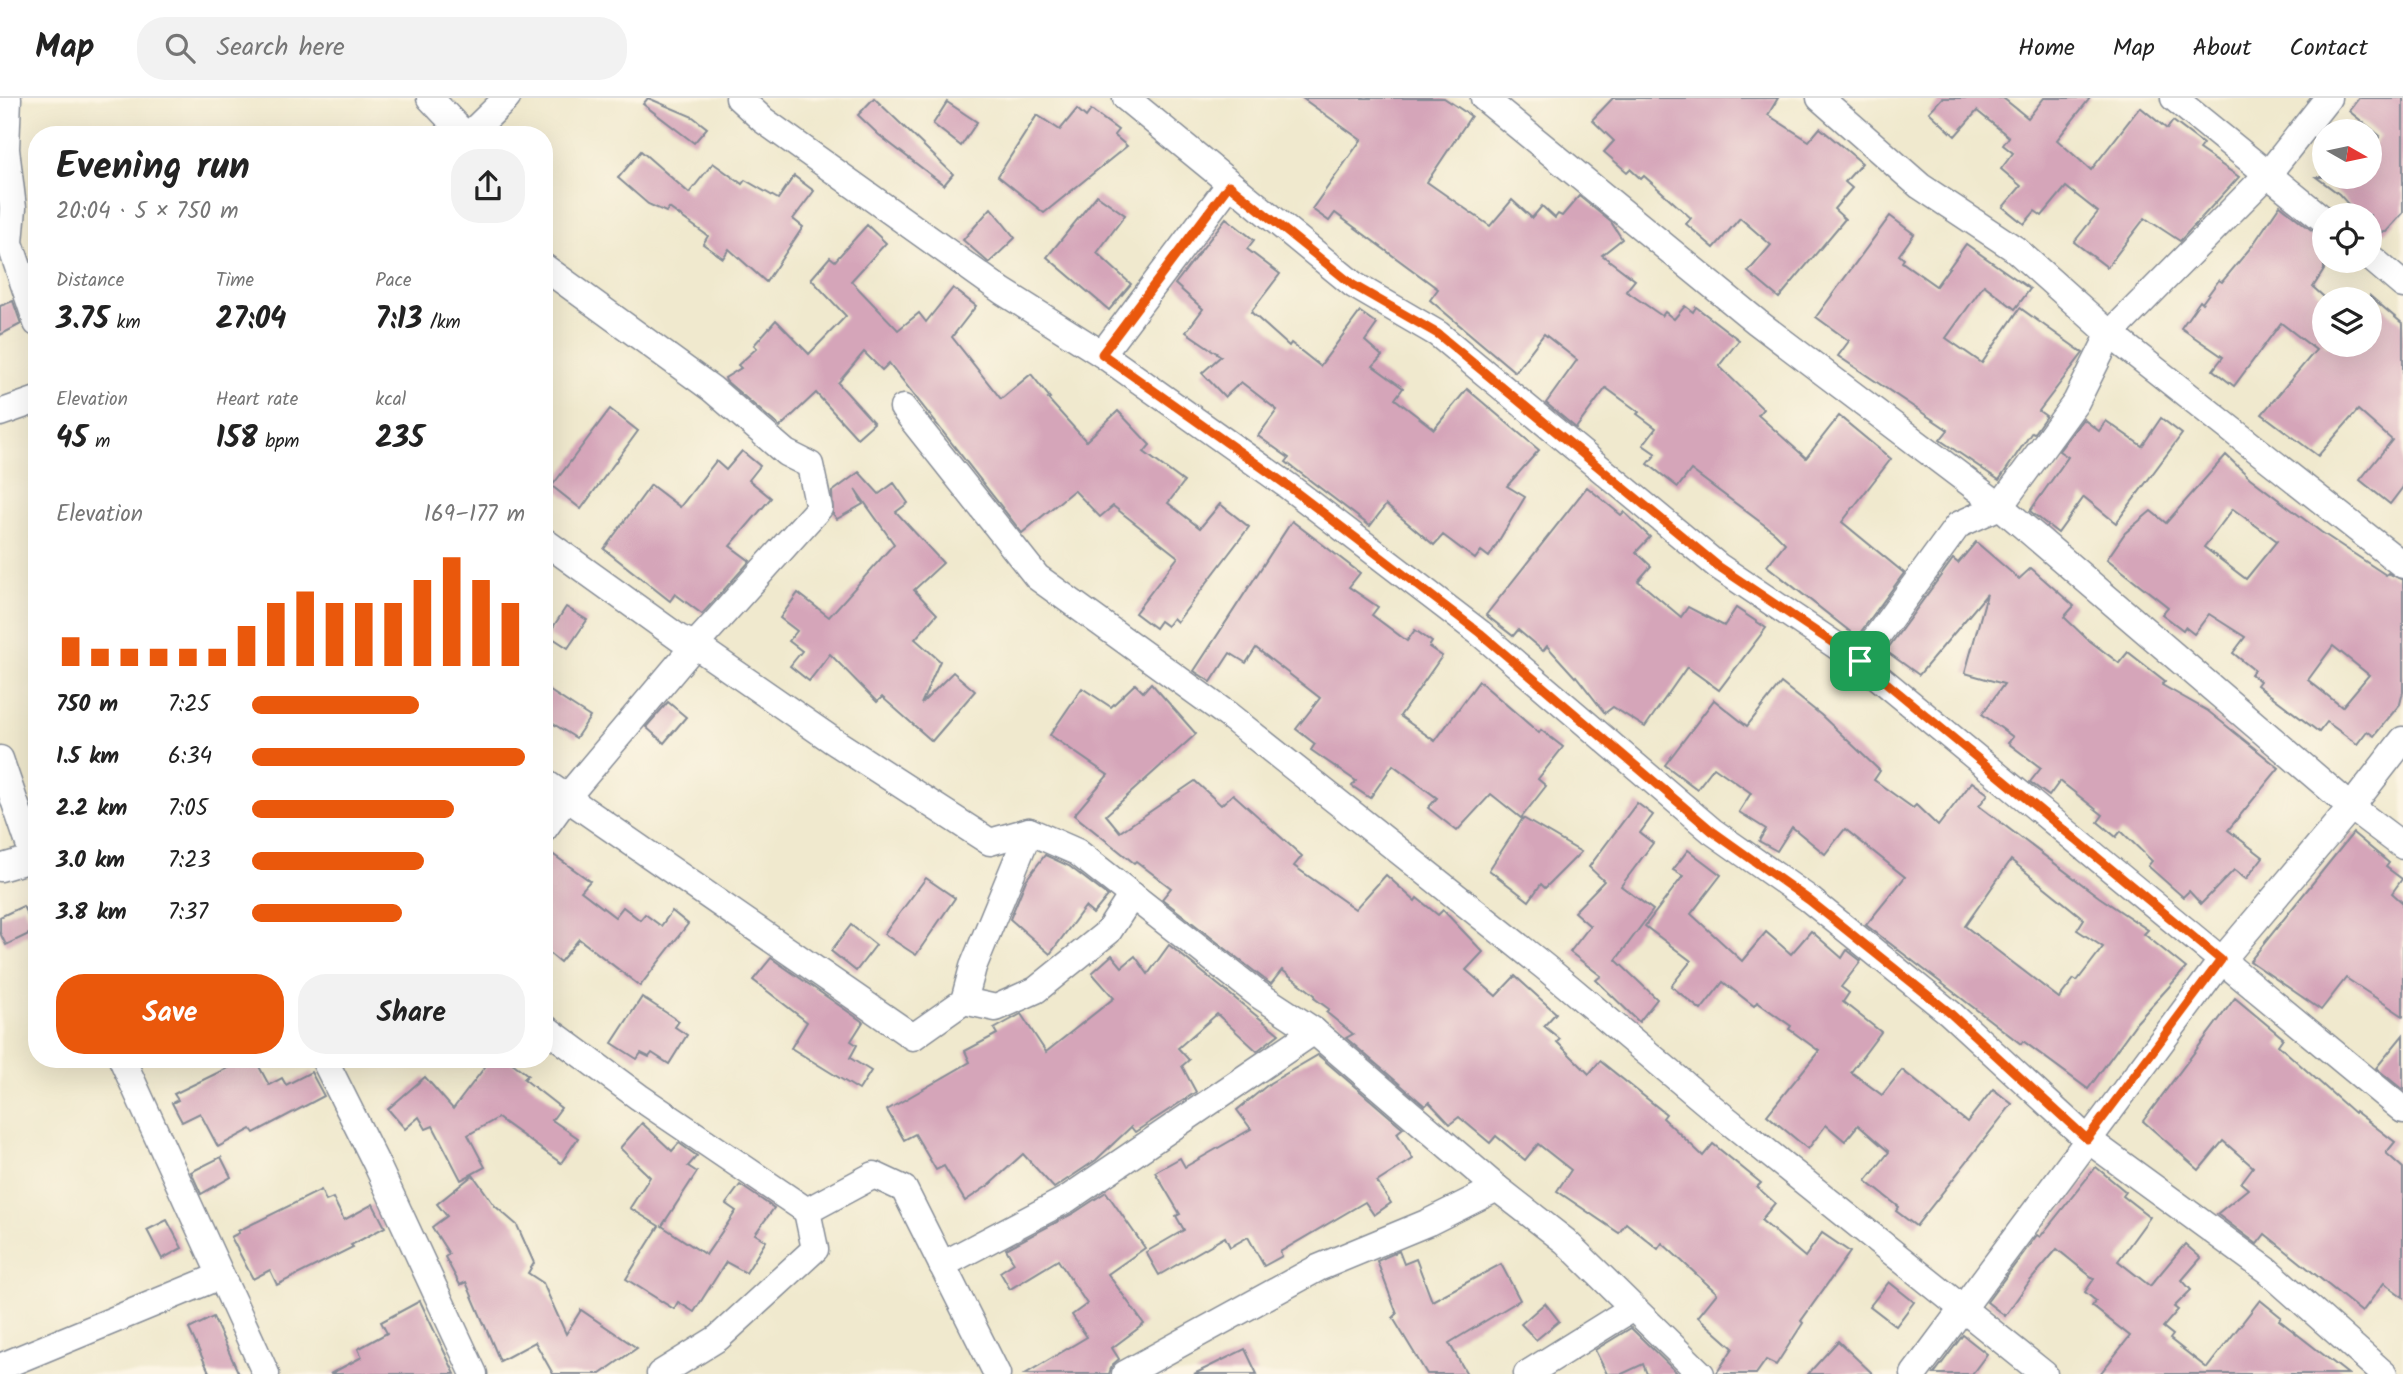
<!DOCTYPE html>
<html lang="en">
<head>
<meta charset="utf-8">
<style>
  body { margin:0; font-family:Kalam,sans-serif; background:#f2f2f2; color:#222; height:100vh; display:flex; flex-direction:column; font-size:26px; white-space:nowrap }
  * { box-sizing:border-box; margin:0 }
  p { font-size:23px; color:#767676 }
  .icon { flex:none; width:38px; height:38px; fill:none; stroke:currentColor; stroke-width:2; stroke-linecap:round; stroke-linejoin:round }
  .map { position:relative; flex:1; overflow:hidden }
  .sheet { position:absolute; left:28px; top:28px; width:525px; height:942px; display:flex; flex-direction:column; background:#fff; border-radius:28px; box-shadow:0 7px 28px #0002 }
  .sheet>* { flex:none }
  .needle { width:46px; rotate:99deg }
  .tools { position:absolute; left:2312px; top:21px; display:grid; gap:14px }
  .tools a { display:grid; place-items:center; width:70px; height:70px; border-radius:50%; background:#fff; box-shadow:0 7px 28px #0002; font-size:35px }
  .pin { position:absolute; display:grid; place-items:center; width:60px; height:60px; color:#fff; margin:-30px; border-radius:14px; box-shadow:0 4px 10px #0006 }
  .round { display:grid; place-items:center; flex:none; width:74px; height:74px; border-radius:28px; background:#f2f2f2 }
  .summary { display:flex; align-items:center; justify-content:space-between; height:119px; padding:0 28px }
  h1 { font-size:38px; font-weight:700; line-height:52px }
  .metrics { display:grid; grid-template-columns:repeat(3,1fr); gap:10px; height:119px; padding:7px 28px }
  .metrics div { display:grid; align-content:center }
  .metrics b { font-size:30px; font-weight:700 }
  .metrics small { font-size:19px; font-weight:400 }
  .metrics p { font-size:19px }
  .chart { height:196px; padding:14px 28px }
  .chart p { display:flex; justify-content:space-between }
  .chart svg { width:100%; height:126px; margin-top:7px; stroke:#ea580c; stroke-width:6 }
  .primary-button { display:flex; gap:14px; margin-top:auto; padding:14px 28px }
  .primary-button a { flex:1; height:80px; border-radius:28px; background:#ea580c; color:#fff; font-size:28px; font-weight:700; line-height:80px; text-align:center }
  .primary-button a+a { background:#f2f2f2; color:#222 }
  ul { padding:0 28px; list-style:none; font-size:23px }
  li { display:grid; grid-template-columns:112px 84px 1fr; align-items:center; height:52px }
  li i { height:18px; border-radius:9px; background:#ea580c }
  header { display:flex; align-items:center; gap:42px; box-sizing:border-box; height:98px; padding:0 35px; background:#fff; border-bottom:2px solid #e0e0e0 }
  header strong { font-size:33px }
  nav { display:flex; gap:38px; margin-inline-start:auto; font-size:24px }
  .search { width:490px; height:63px; background:#f2f2f2; display:flex; align-items:center; gap:18px; box-sizing:border-box; padding:0 24px; border-radius:28px; color:#767676; font-size:26px }
  .map>svg:first-child { display:block }
  .building { fill:#d5a5b9; fill-rule:evenodd }
  .lines { fill:none; stroke-linecap:round; stroke-linejoin:round }
  .minor-casing { stroke:#868c96; stroke-width:29 }
  .minor { stroke:#fff; stroke-width:26 }
  .route-casing { stroke:#fff; stroke-width:14 }
  .route { stroke:#ea580c; stroke-width:9 }
</style>
</head>
<body>
<header>
<strong>Map</strong>
<div class="search"><svg class="icon" aria-label="search" viewBox="0 0 24 24"><circle cx="10" cy="10" r="6"/><path d="M15 15l6 6"/></svg>Search here</div>
<nav><a>Home</a><a>Map</a><a>About</a><a>Contact</a></nav>
</header>
<div class="map">
<svg width="2403" height="1276" viewBox="0 0 2403 1276">
  <rect width="100%" height="100%" fill="#fcf5e5"/>
  <filter id="ink" filterUnits="userSpaceOnUse"><feTurbulence type="fractalNoise" baseFrequency=".0143" numOctaves="2"/><feDisplacementMap in="SourceGraphic" scale="14" xChannelSelector="R" yChannelSelector="G"/><feConvolveMatrix kernelMatrix="1 2 1 2 8 2 1 2 1" color-interpolation-filters="sRGB"/></filter>
  <filter id="wash" filterUnits="userSpaceOnUse"><feTurbulence type="fractalNoise" baseFrequency=".00686" numOctaves="4" result="noise"/><feDisplacementMap in="SourceGraphic" scale="28" xChannelSelector="R" yChannelSelector="G"/><feGaussianBlur stdDeviation="1.57" result="paint"/><feColorMatrix in="noise" values="0 0 0 0 0 0 0 0 0 0 0 0 0 0 0 0 0 1.4 0 .05"/><feComposite in="paint" operator="in"/></filter>
  <g filter="url(#wash)">
    <rect width="100%" height="100%" fill="#f0e9ce"/>
    <g id="blocks">
      <g class="building">
        <polygon points="648,0 693,19 707,30 694,45 643,6"/>
        <polygon points="874,0 953,76 944,87 879,37 858,17"/>
        <polygon points="1302,0 1444,0 1471,18 1427,84 1490,128 1512,102 1532,120 1542,108 1555,120 1558,116 1562,118 1579,98 1611,124 1622,141 1602,157 1635,182 1626,193 1662,218 1665,214 1674,221 1685,208 1693,214 1696,209 1739,242 1719,268 1763,311 1758,317 1806,360 1839,318 1891,361 1842,424 1904,475 1857,539 1767,468 1785,445 1775,435 1691,372 1678,389 1648,366 1656,356 1643,347 1656,330 1637,316 1639,314 1606,290 1576,330 1546,305 1577,262 1544,236 1515,274 1430,202 1438,191 1335,115 1329,123 1312,111 1361,42"/>
        <polygon points="1613,0 1778,0 1768,17 1809,43 1820,30 1862,65 1845,84 1852,90 1834,111 1845,121 1779,200 1748,174 1771,147 1740,120 1714,150 1686,126 1691,120 1644,78 1641,81 1630,71 1627,74 1604,54 1614,43 1592,22"/>
        <polygon points="1942,0 2003,0 2028,20 2044,0 2090,0 2057,42 2091,72 2140,9 2167,31 2173,23 2203,46 2199,51 2239,79 2180,143 2145,120 2107,169 2074,144 2098,114 2066,89 2042,118 2035,113 2024,126 2003,109 2021,88 2001,71 2013,55 2003,47 2009,39 1977,13 1955,38 1929,14"/>
        <polygon points="2359,0 2403,0 2403,115 2386,134 2378,134 2370,126 2370,117 2358,117 2339,96 2316,79 2370,79 2370,52 2380,38 2349,13"/>
        <polygon points="947,4 977,24 961,48 933,26"/>
        <polygon points="1077,11 1086,19 1091,12 1118,32 1114,37 1127,48 1044,115 998,78 1037,17 1060,32"/>
        <polygon points="641,53 689,95 713,65 742,86 745,82 778,101 794,78 814,93 793,121 803,129 766,184 729,151 723,160 703,146 708,138 669,110 666,114 648,106 618,80"/>
        <polygon points="1097,97 1125,117 1097,155 1131,186 1109,212 1047,159"/>
        <polygon points="2280,107 2324,142 2324,172 2313,189 2324,199 2324,247 2370,247 2370,198 2403,226 2403,389 2390,406 2360,382 2392,342 2358,312 2318,358 2262,316 2316,252 2281,225 2234,288 2213,272 2223,259 2181,230 2200,203 2202,205 2219,182 2222,184 2252,148"/>
        <polygon points="991,110 1015,140 989,165 963,142"/>
        <polygon points="1890,118 1914,136 1899,157 1904,161 1902,164 1936,188 1966,146 2030,191 2015,211 1984,187 1946,240 1982,265 2020,210 2083,255 2039,313 2046,318 2034,335 2032,334 1999,382 1940,342 1948,332 1838,258 1849,243 1816,219"/>
        <polygon points="1226,120 1254,142 1247,151 1280,176 1251,214 1289,248 1291,245 1320,268 1360,214 1377,226 1365,243 1382,258 1373,268 1403,290 1395,301 1434,331 1467,291 1539,352 1507,388 1525,399 1489,459 1481,453 1475,461 1443,437 1434,447 1386,407 1370,428 1286,364 1289,360 1258,338 1277,312 1241,284 1225,299 1202,275 1221,258 1186,234 1203,211 1175,186"/>
        <polygon points="867,127 886,145 851,183 898,232 919,215 926,224 953,190 976,208 952,239 1001,301 1031,276 1050,300 1048,301 1086,343 1118,313 1150,347 1144,354 1184,384 1168,405 1200,430 1220,406 1249,429 1177,524 1173,520 1167,528 1160,523 1155,530 1135,515 1178,459 1113,408 1100,419 1074,392 1022,435 889,265 882,272 864,254 838,285 874,325 857,340 816,295 780,329 726,283 725,280 741,270 738,267 757,250 754,247 776,222 809,256 846,218 811,181 830,159 835,163"/>
        <polygon points="13,203 21,226 0,237 0,208"/>
        <polygon points="610,311 638,333 581,411 552,388"/>
        <polygon points="2161,320 2182,336 2116,425 2084,399 2058,435 2030,413 2068,359 2059,353 2083,321 2099,333 2106,323 2142,348"/>
        <polygon points="742,353 760,368 749,382 771,400 730,448 750,463 702,516 675,496 670,503 604,451 651,387 680,409 716,363 726,372"/>
        <path d="M2226 357 2250 380 2321 434 2386 477 2388 475 2403 482V594L2400 606 2374 638 2367 633 2357 646 2327 624 2319 634 2257 587 2260 583 2251 576 2254 572 2233 555 2245 539 2209 516 2194 536 2185 529 2183 532 2162 516 2168 509 2107 461 2125 435 2151 413 2166 425ZM2233 411 2277 443 2246 481 2204 449ZM2333 548 2369 577 2342 609 2308 582Z"/>
        <polygon points="859,374 879,396 894,385 908,405 896,414 943,465 914,492 937,516 915,541 940,563 921,606 953,574 975,593 932,643 882,599 877,604 830,556 809,583 790,568 802,553 789,543 797,533 780,520 798,495 829,519 894,446 855,391 863,406 837,421 833,416 832,394"/>
        <polygon points="1587,389 1621,417 1624,414 1650,439 1636,454 1651,468 1638,483 1681,519 1688,509 1724,528 1736,510 1766,530 1719,592 1687,569 1645,629 1613,609 1605,615 1576,578 1575,579 1547,548 1543,553 1518,532 1513,538 1486,517"/>
        <polygon points="1292,423 1360,475 1349,489 1378,509 1372,517 1407,543 1415,532 1432,544 1429,549 1442,558 1400,618 1435,643 1479,583 1539,635 1541,632 1563,649 1538,681 1546,688 1521,720 1491,696 1457,733 1428,710 1437,700 1393,667 1370,700 1352,688 1356,683 1311,652 1315,646 1296,631 1320,600 1256,550 1246,565 1230,555 1211,584 1194,573"/>
        <polygon points="1976,444 2019,481 2031,470 2074,508 2064,519 2086,540 2119,565 2128,554 2165,583 2162,587 2208,613 2279,670 2228,732 2263,759 2246,781 2234,772 2201,806 2189,793 2183,799 2148,768 2152,763 2121,733 2116,739 2098,724 2103,717 2060,683 2049,698 2030,684 2041,670 2008,645 2013,639 1982,616 2004,586 1965,575 1987,496 1919,577 1886,553 1953,461 1958,465"/>
        <polygon points="566,509 587,522 568,550 548,537"/>
        <polygon points="1151,585 1196,636 1106,717 1120,734 1195,683 1221,707 1233,696 1302,758 1294,768 1355,811 1386,777 1415,803 1417,800 1438,817 1443,812 1483,854 1466,872 1496,898 1515,878 1556,915 1544,928 1560,941 1557,944 1589,976 1600,963 1666,1016 1663,1020 1703,1058 1713,1046 1761,1085 1757,1089 1775,1105 1761,1122 1805,1159 1822,1135 1850,1154 1801,1223 1803,1225 1776,1267 1766,1262 1756,1276 1716,1276 1733,1250 1698,1219 1717,1195 1662,1145 1658,1151 1626,1125 1619,1135 1557,1093 1571,1072 1538,1046 1525,1062 1496,1038 1490,1045 1459,1019 1450,1026 1429,1004 1425,1008 1346,940 1353,936 1326,914 1329,911 1314,900 1315,897 1282,872 1271,886 1268,884 1162,801 1171,790 1136,763 1134,765 1074,717 1108,677 1050,637 1082,590 1111,609 1135,586 1143,594"/>
        <path d="M1781 585 1821 617 1880 673 1874 682 1913 710 1916 707 1938 728 1972 684 1988 696 1979 708 2099 799 2148 832 2144 836 2186 870 2137 924 2088 991 2023 943 2021 946 1866 827 1905 779 1845 731 1825 756 1792 729 1777 753 1759 743 1766 731 1739 714 1751 695 1714 669 1697 691 1665 667 1714 602 1747 628ZM2011 762 2084 821 2077 832 2103 849 2077 883 2074 881 2059 900 1965 828Z"/>
        <polygon points="544,589 590,619 576,640 544,620"/>
        <polygon points="668,604 686,619 664,645 646,629"/>
        <polygon points="1637,705 1653,717 1640,735 1653,745 1621,788 1653,812 1616,862 1657,901 1639,924 1596,882 1601,878 1570,854 1590,828 1574,814 1604,783 1589,769"/>
        <polygon points="1523,720 1581,754 1545,790 1541,786 1529,803 1489,772"/>
        <polygon points="2353,735 2389,765 2386,769 2402,781 2392,795 2403,805 2403,918 2346,880 2321,912 2250,863"/>
        <polygon points="544,750 590,783 581,793 615,819 623,809 640,822 645,816 661,828 672,813 688,826 640,888 579,841 560,864 544,851"/>
        <polygon points="1688,752 1721,777 1691,816 1742,863 1766,834 1791,856 1811,833 1842,860 1847,852 1861,863 1841,889 1849,895 1843,904 1881,934 1851,974 1882,997 1902,972 1967,1024 1993,991 2012,1006 1916,1128 1896,1113 1899,1109 1866,1083 1889,1054 1858,1027 1845,1043 1826,1027 1808,1051 1767,1017 1819,953 1789,931 1791,928 1757,904 1754,908 1723,884 1701,912 1671,888 1691,863 1645,828 1683,778 1673,772"/>
        <polygon points="1045,757 1069,768 1108,798 1093,816 1085,809 1050,856 1010,821 1026,782"/>
        <polygon points="926,780 955,800 916,857 884,836"/>
        <polygon points="23,808 35,833 6,847 0,835 0,819"/>
        <polygon points="851,827 876,847 856,873 831,853"/>
        <polygon points="1169,847 1279,936 1257,953 1217,916 1178,950 1189,962 1182,968 1196,994 1135,1034 1131,1029 1096,1062 1054,1090 1023,1056 989,1087 965,1103 944,1068 936,1072 915,1036 904,1042 887,1012 970,964 965,953 997,936 994,931 1021,916 1046,954 1114,900 1092,875 1112,857 1122,869 1135,858 1148,876"/>
        <polygon points="771,860 863,924 851,943 857,947 850,960 871,973 859,992 791,950 807,924 753,882"/>
        <polygon points="642,899 679,923 675,929 687,937 669,966 652,955 649,959 641,955 637,961 612,945"/>
        <polygon points="2235,900 2283,940 2278,947 2354,1015 2355,1013 2395,1044 2386,1055 2403,1070 2403,1199 2384,1185 2362,1214 2265,1136 2257,1146 2217,1116 2248,1091 2241,1085 2253,1069 2223,1043 2199,1072 2143,1023"/>
        <polygon points="2403,937 2403,992 2376,970"/>
        <polygon points="1318,957 1403,1030 1397,1035 1413,1061 1377,1084 1391,1105 1374,1117 1365,1104 1280,1154 1282,1158 1264,1168 1248,1139 1230,1149 1225,1139 1159,1177 1146,1154 1184,1132 1176,1118 1180,1116 1155,1074 1180,1060 1185,1069 1251,1031 1237,1012 1270,985"/>
        <polygon points="246,961 255,961 269,987 282,980 286,987 311,974 324,998 254,1035 251,1031 218,1049 200,1015 182,1024 172,1005 178,1002 174,996"/>
        <polygon points="491,961 507,961 528,977 524,981 561,1010 552,1022 578,1040 561,1065 498,1020 468,1037 485,1069 461,1082 433,1028 426,1031 419,1019 405,1031 388,1011 425,979 453,1011"/>
        <polygon points="642,1025 672,1053 679,1045 697,1058 688,1068 697,1074 662,1128 706,1157 736,1113 726,1106 740,1087 774,1110 755,1136 766,1143 746,1175 726,1164 694,1214 678,1204 674,1211 626,1181 659,1128 630,1110 650,1079 620,1050"/>
        <polygon points="221,1059 231,1079 201,1096 191,1074"/>
        <polygon points="2096,1069 2126,1094 2123,1098 2150,1119 2118,1163 2150,1188 2185,1146 2201,1160 2182,1182 2191,1192 2174,1209 2178,1212 2163,1229 2173,1237 2170,1241 2207,1270 2260,1202 2281,1219 2279,1222 2348,1276 2100,1276 2130,1238 2092,1208 2096,1203 2085,1194 2094,1181 2057,1151 2029,1184 2005,1218 1987,1204 2037,1137 2040,1139"/>
        <polygon points="473,1077 495,1108 517,1127 534,1165 528,1175 543,1185 566,1236 581,1212 637,1250 600,1276 553,1276 535,1244 500,1263 466,1184 460,1187 445,1159 449,1156 432,1129 447,1118 437,1106"/>
        <polygon points="321,1092 326,1103 333,1100 344,1122 373,1106 385,1129 351,1147 353,1149 277,1187 270,1172 253,1181 231,1139 239,1135 238,1133"/>
        <polygon points="1106,1094 1145,1150 1108,1176 1144,1226 1112,1250 1119,1261 1112,1267 1109,1276 1025,1276 1087,1239 1072,1217 1087,1206 1058,1162 1010,1191 1000,1174 1014,1165 1006,1151 1074,1115"/>
        <polygon points="167,1122 182,1150 162,1161 147,1132"/>
        <polygon points="1399,1153 1404,1166 1416,1161 1432,1203 1501,1166 1520,1202 1449,1245 1467,1276 1427,1276 1393,1220 1397,1216 1377,1163"/>
        <polygon points="1889,1184 1914,1204 1896,1228 1870,1208"/>
        <polygon points="420,1203 455,1276 330,1276 362,1259 358,1251 387,1235 381,1224"/>
        <polygon points="1545,1205 1559,1223 1536,1242 1521,1226"/>
        <polygon points="213,1219 239,1276 210,1276 189,1231"/>
        <polygon points="1631,1230 1678,1276 1647,1276 1643,1266 1622,1276 1607,1276 1595,1252"/>
        <polygon points="1963,1237 1987,1256 1972,1276 1934,1276"/>
        <polygon points="1838,1243 1873,1276 1808,1276"/>
        <polygon points="1245,1251 1257,1276 1194,1276"/>
      </g>
    </g>
  </g>
  <g filter="url(#ink)">
    <use href="#blocks" fill-opacity="0" stroke="#868c96" stroke-width="2"/>
    <g class="lines">
      <defs>
        <g id="minor">
          <polyline points="8,0 6,51 13,110 10,145 37,225"/>
          <polyline points="430,0 465,37"/>
          <polyline points="739,0 763,22 1002,193 1102,256 1288,388 1480,535 1712,733 1809,801 1950,915 2087,1041 2268,1173 2384,1276"/>
          <polyline points="1126,0 1354,187 1438,236 1718,468 1859,563 2403,1012"/>
          <polyline points="1484,0 1757,224 2000,408 2351,709 2403,748"/>
          <polyline points="1820,0 1920,88 2015,151 2110,236 2403,467"/>
          <polyline points="2174,0 2324,122"/>
          <polyline points="469,37 507,0"/>
          <polyline points="2370,159 2403,187"/>
          <polyline points="544,169 712,291 786,355 810,367 819,410 695,547 679,540 544,443"/>
          <polyline points="1102,256 1229,87"/>
          <polyline points="903,310 1037,479 1228,617 1545,869 1715,1012 2044,1276"/>
          <polyline points="0,315 37,302"/>
          <polyline points="1859,563 1958,427 2000,408 2076,304 2110,236 2268,76 2328,0"/>
          <polyline points="0,661 37,769"/>
          <polyline points="544,684 913,939 964,903 973,869 1029,733 1077,754 1259,897 1314,933 1497,1090"/>
          <polyline points="544,731 567,699 695,547 832,642 990,744 1029,733"/>
          <polyline points="0,770 37,759"/>
          <polyline points="964,903 996,910 1036,892 1108,834 1132,797"/>
          <polyline points="544,929 639,999 807,1113"/>
          <polyline points="122,961 266,1276"/>
          <polyline points="324,961 376,1065 474,1276"/>
          <polyline points="942,1167 1067,1101 1314,933"/>
          <polyline points="0,1269 220,1178"/>
          <polyline points="660,1276 718,1240 815,1151 807,1113 874,1077 904,1091 997,1276"/>
          <polyline points="1125,1276 1318,1170 1429,1124 1497,1090 1565,1143 1701,1276"/>
          <polyline points="1527,1276 1631,1211"/>
          <polyline points="1914,1276 2222,862 2351,709 2403,642"/>
        </g>
      </defs>
      <use href="#minor" class="minor-casing"/>
      <use href="#minor" class="minor"/>
    </g>
  </g>
  <g class="lines" filter="url(#ink)">
    <defs>
      <polygon id="route" points="1229,87 1353,187 1438,236 1718,468 1860,563 2221,862 2087,1041 1950,915 1809,802 1712,733 1480,535 1288,388 1102,256"/>
    </defs>
    <use href="#route" class="route-casing"/>
    <use href="#route" class="route"/>
  </g>
</svg>
<div class="tools">
<a><svg class="needle" viewBox="-14 -14 28 28"><path d="M0-13l5 13h-10z" fill="#e53935"/><path d="M0 13l5-13h-10z" fill="#767676"/></svg></a>
<a><svg class="icon" aria-label="locate" viewBox="0 0 24 24"><circle cx="12" cy="12" r="6"/><path d="M12 2v4M12 18v4M2 12h4M18 12h4"/></svg></a>
<a><svg class="icon" aria-label="layers" viewBox="0 0 24 24"><path d="M12 4l9 5-9 5-9-5zM3 14l9 5 9-5"/></svg></a>
</div>
<div class="pin" style="left:1860px;top:563px;background:#1e9e55"><svg class="icon" aria-label="arrive" viewBox="0 0 24 24"><path d="M6 21V4h12l-3 4 3 4H6"/></svg></div>
<section class="sheet">
<div class="summary"><div><h1>Evening run</h1><p>20:04 · 5 × 750 m</p></div><a class="round"><svg class="icon" aria-label="share" viewBox="0 0 24 24"><path d="M12 15V3M7 8l5-5 5 5M5 13v7h14v-7"/></svg></a></div>
<div class="metrics">
<div><p>Distance</p><b>3.75<small> km</small></b></div>
<div><p>Time</p><b>27:04</b></div>
<div><p>Pace</p><b>7:13<small> /km</small></b></div>
</div>
<div class="metrics">
<div><p>Elevation</p><b>45<small> m</small></b></div>
<div><p>Heart rate</p><b>158<small> bpm</small></b></div>
<div><p>kcal</p><b>235</b></div>
</div>
<div class="chart"><p><span>Elevation</span>169–177 m</p>
<svg viewBox="0 0 160 44" preserveAspectRatio="none"><path d="M5 44V34M15 44V38M25 44V38M35 44V38M45 44V38M55 44V38M65 44V30M75 44V22M85 44V18M95 44V22M105 44V22M115 44V22M125 44V14M135 44V6M145 44V14M155 44V22"/></svg>
</div>
<ul>
<li><b>750 m</b>7:25<i style="width:61%"></i></li>
<li><b>1.5 km</b>6:34<i style="width:100%"></i></li>
<li><b>2.2 km</b>7:05<i style="width:74%"></i></li>
<li><b>3.0 km</b>7:23<i style="width:63%"></i></li>
<li><b>3.8 km</b>7:37<i style="width:55%"></i></li>
</ul>
<div class="primary-button"><a>Save</a><a>Share</a></div>
</section>
</div>
</body>
</html>
